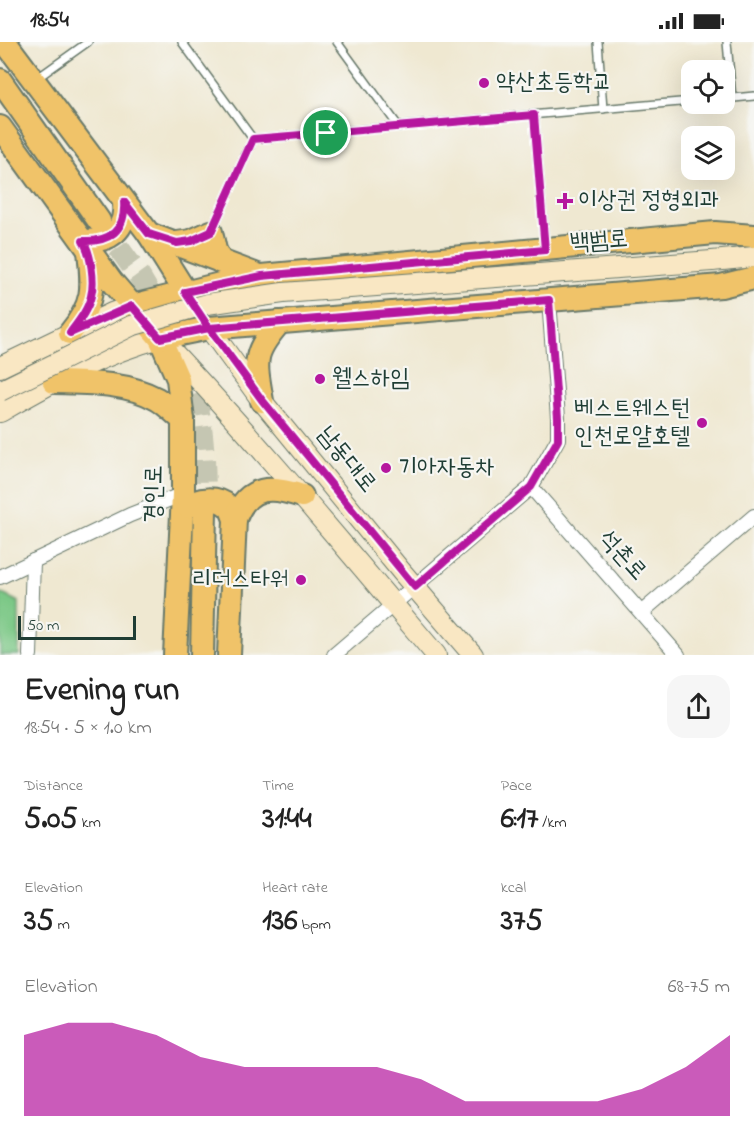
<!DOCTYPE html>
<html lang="en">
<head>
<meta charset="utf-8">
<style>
  body { margin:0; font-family:"Indie Flower","Poor Story",sans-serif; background:#f6f6f6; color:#222; height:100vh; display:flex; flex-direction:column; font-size:22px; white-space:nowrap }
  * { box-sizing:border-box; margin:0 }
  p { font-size:20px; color:#767676 }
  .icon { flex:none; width:33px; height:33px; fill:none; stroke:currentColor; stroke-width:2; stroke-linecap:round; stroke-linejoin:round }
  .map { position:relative; height:613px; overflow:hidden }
  .side { display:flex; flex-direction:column; background:#fff; flex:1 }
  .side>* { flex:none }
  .tools { position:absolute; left:681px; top:18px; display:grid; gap:12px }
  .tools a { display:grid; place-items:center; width:54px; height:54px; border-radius:12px; background:#fff; box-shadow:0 6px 24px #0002; font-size:30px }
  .scale { position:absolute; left:18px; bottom:15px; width:118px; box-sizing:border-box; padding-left:6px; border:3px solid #1f3d34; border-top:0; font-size:16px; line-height:21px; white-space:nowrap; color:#1f3d34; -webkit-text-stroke:4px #f6f6f2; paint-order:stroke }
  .pin { position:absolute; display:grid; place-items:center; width:51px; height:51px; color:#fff; margin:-26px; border:3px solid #fff; border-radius:50%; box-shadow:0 2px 6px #0007 }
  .round { display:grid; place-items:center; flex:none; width:63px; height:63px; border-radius:18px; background:#f6f6f6 }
  .summary { display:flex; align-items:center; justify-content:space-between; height:102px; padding:0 24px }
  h1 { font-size:33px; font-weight:700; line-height:45px }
  .stats { display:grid; grid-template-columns:repeat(3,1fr); gap:9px; height:102px; padding:6px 24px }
  .stats div { display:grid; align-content:center }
  .stats b { font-size:30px; font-weight:700 }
  .stats small { font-size:16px; font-weight:400 }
  .stats p { font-size:16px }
  .chart { height:168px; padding:12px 24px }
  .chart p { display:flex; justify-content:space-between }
  .chart svg { width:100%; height:108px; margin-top:6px; fill:#b5179e; opacity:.7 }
  .status { display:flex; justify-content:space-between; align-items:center; height:42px; padding:0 30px; background:#fff; direction:ltr }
  .status svg { height:16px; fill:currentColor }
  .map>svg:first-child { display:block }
  .green { fill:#7cc886; stroke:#4e825d; stroke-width:1.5 }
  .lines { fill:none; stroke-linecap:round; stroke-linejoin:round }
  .primary-tunnel { stroke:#c5c6b2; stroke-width:22; stroke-dasharray:22 11; stroke-linecap:butt }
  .lane-casing { stroke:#68796b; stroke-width:10 }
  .street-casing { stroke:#68796b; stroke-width:16 }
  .secondary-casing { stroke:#68796b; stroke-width:22 }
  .primary-casing { stroke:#68796b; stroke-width:26 }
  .lane { stroke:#fff; stroke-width:7 }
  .street { stroke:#fff; stroke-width:14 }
  .secondary { stroke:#f9e7c3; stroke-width:20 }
  .primary { stroke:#f0c369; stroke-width:22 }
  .secondary-bridge-casing { stroke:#68796b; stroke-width:22; stroke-linecap:butt }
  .secondary-bridge { stroke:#f9e7c3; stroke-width:20 }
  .route-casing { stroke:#fff; stroke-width:12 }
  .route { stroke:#b5179e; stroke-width:8 }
  .poi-dot { fill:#b5179e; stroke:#f6f6f2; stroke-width:2 }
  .labels { text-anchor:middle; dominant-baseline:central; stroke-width:4.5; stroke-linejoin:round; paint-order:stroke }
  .poi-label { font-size:24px; fill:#1f3d34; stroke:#f6f6f2; text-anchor:start }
  .street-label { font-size:24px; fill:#1f3d34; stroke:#f6f6f2 }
</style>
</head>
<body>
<div class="status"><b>18:54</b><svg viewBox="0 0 49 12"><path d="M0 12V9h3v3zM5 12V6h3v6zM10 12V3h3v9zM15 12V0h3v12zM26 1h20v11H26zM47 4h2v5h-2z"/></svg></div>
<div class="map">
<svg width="754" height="613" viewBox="0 0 754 613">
  <rect width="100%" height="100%" fill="#f6f6f2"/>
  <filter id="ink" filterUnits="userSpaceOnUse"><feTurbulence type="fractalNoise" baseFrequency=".0167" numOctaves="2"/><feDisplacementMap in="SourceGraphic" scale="12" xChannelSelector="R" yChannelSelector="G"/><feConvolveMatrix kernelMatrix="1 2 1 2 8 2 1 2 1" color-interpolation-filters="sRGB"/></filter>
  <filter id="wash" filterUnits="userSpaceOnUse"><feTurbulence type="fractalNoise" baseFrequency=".008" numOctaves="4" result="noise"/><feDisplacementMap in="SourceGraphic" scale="24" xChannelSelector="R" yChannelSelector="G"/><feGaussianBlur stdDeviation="1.35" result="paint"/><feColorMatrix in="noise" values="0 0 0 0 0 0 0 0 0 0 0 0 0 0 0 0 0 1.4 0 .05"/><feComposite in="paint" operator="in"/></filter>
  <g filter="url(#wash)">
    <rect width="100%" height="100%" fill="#efe8d1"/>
    <polygon class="green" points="0,551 19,560 19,613 0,613"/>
  </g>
  <g filter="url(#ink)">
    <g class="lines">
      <g class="primary-tunnel">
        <polyline points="99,179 140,235 163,274"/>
        <path d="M185 321C204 368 205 419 205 469"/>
      </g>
      <defs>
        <g id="lane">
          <polyline points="182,0 253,97"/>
          <polyline points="337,0 399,85"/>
          <polyline points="598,0 603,67"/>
          <polyline points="727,0 732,56"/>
          <polyline points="36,37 88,0"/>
          <polyline points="724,57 754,54"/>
          <polyline points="534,73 545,205"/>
          <polyline points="253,97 692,59"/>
          <polyline points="212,188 253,97"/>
        </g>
        <g id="street">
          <polyline points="531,445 678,613"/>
          <polyline points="0,535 130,473 183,452"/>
          <polyline points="642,570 754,474"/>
          <polyline points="30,613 33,519"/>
          <polyline points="334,613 531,445 558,397 558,376 549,258"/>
        </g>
        <g id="secondary">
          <polyline points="712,219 754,215"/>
          <polyline points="209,286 262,359 401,529 473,613"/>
          <polyline points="0,325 112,271 132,264"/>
          <path d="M0 370C51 341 103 311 160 296 256 398 346 506 436 613"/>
        </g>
        <g id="primary">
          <polyline points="5,0 149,192 193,262"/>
          <polyline points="0,38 99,179"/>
          <polyline points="0,85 112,240 160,296 178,337 183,378 183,452 175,613"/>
          <polyline points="149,192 260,234"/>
          <path d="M83 199C109 200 127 189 124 160"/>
          <polyline points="177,201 191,199 211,190 215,208 221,220"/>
          <polyline points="132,264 224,241 262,234 715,191 754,194"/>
          <path d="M70 291C95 261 93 246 89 209"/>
          <polyline points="160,296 209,286 721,244 754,236"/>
          <path d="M54 340C87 341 126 340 157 357 166 362 174 371 183 378"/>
          <path d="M262 359C255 318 252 312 280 280"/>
          <path d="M188 465C198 455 218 455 228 464 232 467 233 473 235 477"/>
          <polyline points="202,613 205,469"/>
          <path d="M229 613 235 477C248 442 272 444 302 454"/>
        </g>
      </defs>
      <use href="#lane" class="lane-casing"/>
      <use href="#street" class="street-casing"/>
      <use href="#secondary" class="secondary-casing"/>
      <use href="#primary" class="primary-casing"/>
      <use href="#lane" class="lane"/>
      <use href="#street" class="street"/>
      <use href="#secondary" class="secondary"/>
      <use href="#primary" class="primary"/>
      <defs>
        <polyline id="secondary-bridge" points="0,349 131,284 207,262 283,251 712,219"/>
      </defs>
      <use href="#secondary-bridge" class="secondary-bridge-casing"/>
      <use href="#secondary-bridge" class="secondary-bridge"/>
    </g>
  </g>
  <g class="lines" filter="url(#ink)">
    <defs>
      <path id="route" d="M326 91 253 97 211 190 191 199 177 201 149 192 124 160C126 189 109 200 83 199 91 211 95 240 91 254 88 268 78 280 70 291L132 264 160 296 209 286 262 358 415 545 531 445 558 398V376L549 258 209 286 185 250 262 234 545 208 534 73 326 91"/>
    </defs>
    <use href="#route" class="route-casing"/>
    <use href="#route" class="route"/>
  </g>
  <g class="poi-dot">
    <circle cx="484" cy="41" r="6"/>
    <path d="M562 150h6v6h6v6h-6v6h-6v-6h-6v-6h6z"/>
    <circle cx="320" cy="337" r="6"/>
    <circle cx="702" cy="381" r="6"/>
    <circle cx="386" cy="426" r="6"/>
    <circle cx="301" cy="538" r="6"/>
  </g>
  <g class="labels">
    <g class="poi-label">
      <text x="496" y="41">약산초등학교</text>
      <text x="578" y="159">이상권 정형외과</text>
      <text x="332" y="337">웰스하임</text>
      <text x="690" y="367" text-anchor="end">베스트웨스턴<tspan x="690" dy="28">인천로얄호텔</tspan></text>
      <text x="398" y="426">기아자동차</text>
      <text x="289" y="538" text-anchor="end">리더스타워</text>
    </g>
    <g class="street-label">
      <text transform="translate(599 200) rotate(-4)">백범로</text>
      <text transform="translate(346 418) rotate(51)">남동대로</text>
      <text transform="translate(155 452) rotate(-89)">경인로</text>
      <text transform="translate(622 514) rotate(48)">석촌로</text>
    </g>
  </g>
</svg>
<div class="tools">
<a><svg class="icon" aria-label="locate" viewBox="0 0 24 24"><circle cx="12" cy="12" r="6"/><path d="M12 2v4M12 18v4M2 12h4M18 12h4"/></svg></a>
<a><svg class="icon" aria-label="layers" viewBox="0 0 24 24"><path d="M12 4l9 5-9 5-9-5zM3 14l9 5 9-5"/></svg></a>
</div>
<div class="scale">50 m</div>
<div class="pin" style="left:326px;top:91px;background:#1e9e55"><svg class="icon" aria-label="arrive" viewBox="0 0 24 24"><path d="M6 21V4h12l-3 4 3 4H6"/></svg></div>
</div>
<section class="side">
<div class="summary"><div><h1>Evening run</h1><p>18:54 · 5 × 1.0 km</p></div><a class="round"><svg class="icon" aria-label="share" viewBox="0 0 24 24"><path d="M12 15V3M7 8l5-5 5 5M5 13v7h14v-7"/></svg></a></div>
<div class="stats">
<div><p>Distance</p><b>5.05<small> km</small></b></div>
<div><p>Time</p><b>31:44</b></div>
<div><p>Pace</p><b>6:17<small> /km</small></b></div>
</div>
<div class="stats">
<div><p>Elevation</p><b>35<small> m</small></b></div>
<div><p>Heart rate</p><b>136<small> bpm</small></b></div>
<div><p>kcal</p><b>375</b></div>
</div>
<div class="chart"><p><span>Elevation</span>68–75 m</p>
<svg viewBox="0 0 160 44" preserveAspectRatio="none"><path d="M0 44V11L10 6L20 6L30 11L40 20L50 24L60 24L70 24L80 24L90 29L100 38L110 38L120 38L130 38L140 33L150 24L160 11V44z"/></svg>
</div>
</section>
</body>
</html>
